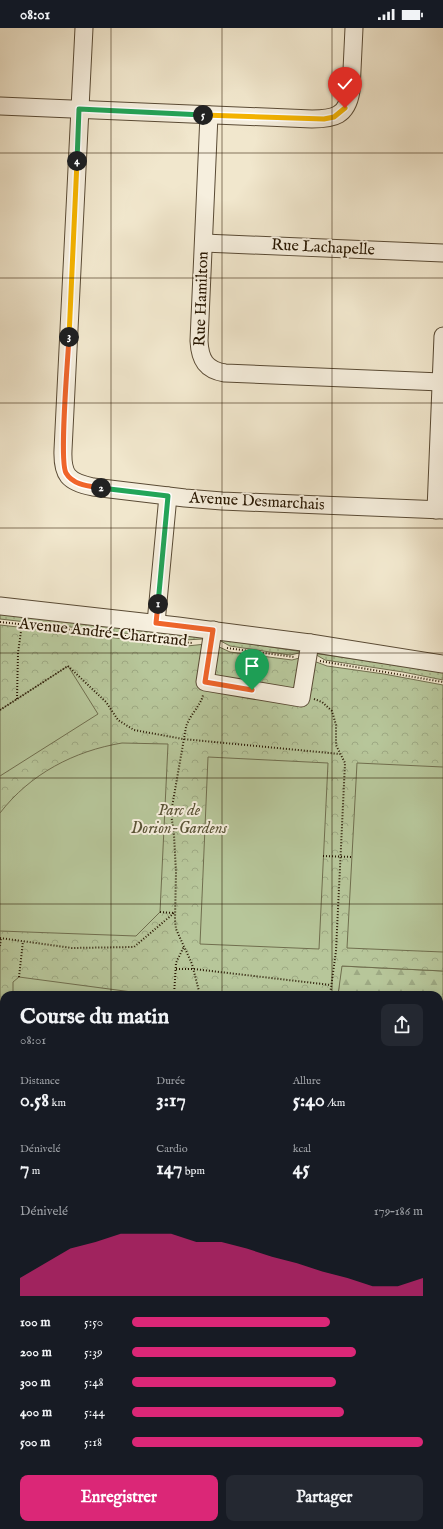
<!DOCTYPE html>
<html lang="fr">
<head>
<meta charset="utf-8">
<style>
  body { margin:0; font-family:"IM FELL English",serif; background:#242831; color:#f1f3f6; height:100vh; display:flex; flex-direction:column; font-size:15px; white-space:nowrap }
  * { box-sizing:border-box; margin:0 }
  p { font-size:13px; color:#9ea1a6 }
  .icon { flex:none; width:22px; height:22px; fill:none; stroke:currentColor; stroke-width:2; stroke-linecap:round; stroke-linejoin:round }
  .map { position:relative; flex:1; overflow:hidden }
  .drawer { position:absolute; left:0px; top:963px; width:443px; height:538px; display:flex; flex-direction:column; background:#171b24; border-radius:12px 12px 0 0; box-shadow:0 2px 10px #0003 }
  .drawer>* { flex:none }
  .pin { position:absolute; display:grid; place-items:center; width:34px; height:34px; color:#fff; margin:-41px -17px; border-radius:50% 50% 50% 0; rotate:-45deg; box-shadow:0 0 4px #0007 }
  .pin .icon { rotate:45deg }
  .km { position:absolute; width:20px; height:20px; margin:-10px; border-radius:50%; background:#222; color:#fff; font-size:11px; line-height:20px; text-align:center }
  .round { display:grid; place-items:center; flex:none; width:42px; height:42px; border-radius:8px; background:#242831 }
  .head { display:flex; align-items:center; justify-content:space-between; height:68px; padding:0 20px }
  h1 { font-size:22px; font-weight:800; line-height:30px }
  .metrics { display:grid; grid-template-columns:repeat(3,1fr); gap:6px; height:68px; padding:4px 20px }
  .metrics div { display:grid; align-content:center }
  .metrics b { font-size:20px; font-weight:800 }
  .metrics small { font-size:11px; font-weight:400 }
  .metrics p { font-size:11px }
  .chart { height:112px; padding:8px 20px }
  .chart p { display:flex; justify-content:space-between }
  .chart svg { width:100%; height:72px; margin-top:4px; fill:#db2777; opacity:.7 }
  .cta { display:flex; gap:8px; margin-top:auto; padding:8px 20px }
  .cta a { flex:1; height:46px; border-radius:8px; background:#db2777; color:#fff; font-size:16px; font-weight:800; line-height:46px; text-align:center }
  .cta a+a { background:#242831; color:#f1f3f6 }
  ul { padding:0 20px; list-style:none; font-size:13px }
  li { display:grid; grid-template-columns:64px 48px 1fr; align-items:center; height:30px }
  li i { height:10px; border-radius:5px; background:#db2777 }
  .status { display:flex; justify-content:space-between; align-items:center; height:28px; padding:0 20px; background:#171b24; direction:ltr }
  .status svg { height:11px; fill:currentColor }
  .map>svg:first-child { display:block }
  .grass { fill:url(#grass-dots); stroke:#706e4e }
  .forest { fill:url(#forest-firs); stroke:#706e4e }
  .park { fill:url(#park-crowns); stroke:#706e4e }
  .pitch { fill:#b7c69a; stroke:#706e4e }
  .lines { fill:none; stroke-linecap:round; stroke-linejoin:round }
  .minor-casing { stroke:#5a4b35; stroke-width:19 }
  .path { stroke:#281702; stroke-width:2; stroke-dasharray:1 2; stroke-linecap:butt }
  .minor { stroke:#f6efde; stroke-width:17 }
  .split-1-casing { stroke:#fff; stroke-width:8 }
  .split-2-casing { stroke:#fff; stroke-width:8 }
  .split-3-casing { stroke:#fff; stroke-width:8 }
  .split-4-casing { stroke:#fff; stroke-width:8 }
  .split-5-casing { stroke:#fff; stroke-width:8 }
  .split-6-casing { stroke:#fff; stroke-width:8 }
  .split-1 { stroke:#f0652b; stroke-width:5 }
  .split-2 { stroke:#22a559; stroke-width:5 }
  .split-3 { stroke:#f0652b; stroke-width:5 }
  .split-4 { stroke:#f5b400; stroke-width:5 }
  .split-5 { stroke:#22a559; stroke-width:5 }
  .split-6 { stroke:#f5b400; stroke-width:5 }
  .grid { fill:none; stroke:#281702; stroke-width:1; stroke-opacity:0.55 }
  .labels { text-anchor:middle; dominant-baseline:central; stroke-width:4; stroke-linejoin:round; paint-order:stroke }
  .street-label { font-size:16px; fill:#281702; stroke:#f6efde }
  .park-label { font-size:16px; font-style:italic; fill:#5a5437; stroke:#f6efde }
</style>
</head>
<body>
<div class="status"><b>08:01</b><svg viewBox="0 0 49 12"><path d="M0 12V9h3v3zM5 12V6h3v6zM10 12V3h3v9zM15 12V0h3v12zM26 1h20v11H26zM47 4h2v5h-2z"/></svg></div>
<div class="map">
<svg width="443" height="1501" viewBox="0 0 443 1501">
  <defs>
    <pattern id="grass-dots" width="8" height="8" patternUnits="userSpaceOnUse"><rect width="8" height="8" fill="#b7c69a"/><path d="M2 2h.1M6 6h.1" fill="none" stroke="#9da983" stroke-width="1.8" stroke-linecap="round"/></pattern>
    <pattern id="forest-firs" width="22" height="20" patternUnits="userSpaceOnUse"><rect width="22" height="20" fill="#b7c69a"/><path d="M5 1l3.5 6h-7zM16 11l3.5 6h-7z" fill="#9da983"/></pattern>
    <pattern id="park-crowns" width="20" height="18" patternUnits="userSpaceOnUse"><rect width="20" height="18" fill="#b7c69a"/><path d="M2 6a3 3 0 1 1 6 0M12 15a3 3 0 1 1 6 0" fill="none" stroke="#9da983"/></pattern>
  </defs>
  <rect width="100%" height="100%" fill="#f1e7cd"/>
  <filter id="stains"><feTurbulence type="fractalNoise" baseFrequency=".005" numOctaves="4"/><feColorMatrix values="0 0 0 0 .2 0 0 0 0 .09 0 0 0 0 .02 0 0 0 .5 -.17"/></filter>
  <radialGradient id="worn" r=".72"><stop offset=".6" stop-color="#630" stop-opacity="0"/><stop offset="1" stop-color="#630" stop-opacity=".3"/></radialGradient>
  <g class="grass">
    <polygon points="0,586 206,609 202,611 185,612 0,591"/>
    <polygon points="217,611 304,624 290,627 230,618"/>
    <polygon points="313,625 443,644 443,652 403,644 325,632"/>
    <rect x="439" y="1446" width="4" height="25"/>
  </g>
  <polygon class="forest" points="341,938 443,943 443,1006 439,1005 439,967 338,967"/>
  <polygon class="park" points="0,597 187,618 206,616 215,617 230,624 292,632 303,629 327,638 384,646 443,657 443,943 342,938 338,967 4,967 4,1208 0,1208"/>
  <g class="pitch">
    <polygon points="68,638 98,686 0,748 0,682"/>
    <path d="M122 715 168 716 160 884 136 908 0 903V785C30 746 74 723 122 715Z"/>
    <polygon points="208,729 328,735 319,921 200,916"/>
    <polygon points="357,735 443,739 443,924 347,920"/>
    <polygon points="19,949 147,966 147,967 13,967 13,954"/>
    <polygon points="0,1097 4,1098 4,1194 0,1194"/>
    <polygon points="443,1191 443,1277 439,1278 439,1192"/>
  </g>
  <g class="lines">
    <defs>
      <g id="minor">
        <path d="M84 0 63 422C62 447 68 454 93 459L185 470 222 473 443 482"/>
        <path d="M0 78 312 91C334 91 347 88 351 63L354 0"/>
        <path d="M209 87 199 313C200 332 206 342 225 345L441 354"/>
        <polyline points="204,215 443,225"/>
        <polyline points="436,482 443,308"/>
        <polyline points="0,578 178,598 310,615 443,636"/>
        <polyline points="156,595 168,468"/>
        <polyline points="213,602 205,654 301,670 310,615"/>
        <polyline points="0,1278 4,1278"/>
        <polyline points="125,1501 126,1497"/>
        <polyline points="257,1501 257,1497"/>
        <polyline points="391,1501 391,1497"/>
      </g>
    </defs>
    <use href="#minor" class="minor-casing"/>
    <g class="path">
      <polyline points="0,594 75,602"/>
      <polyline points="125,608 192,615"/>
      <polyline points="227,620 294,629"/>
      <polyline points="320,633 443,654"/>
      <polyline points="17,671 18,625 22,596"/>
      <polyline points="314,671 322,674 332,683 336,697 336,717 345,735 336,923 330,967"/>
      <polyline points="0,682 68,638 106,674 118,692 134,702 183,711 340,726"/>
      <polyline points="323,828 352,829"/>
      <polyline points="160,884 174,885"/>
      <polyline points="0,910 72,920 134,919 174,885"/>
      <polyline points="0,918 1,910"/>
      <polyline points="176,941 194,941 331,957"/>
      <polyline points="19,949 23,913"/>
      <polyline points="174,967 176,935 184,918"/>
      <path d="M200 967 192 936 176 901 175 892 176 844 174 807 171 785 186 699C189 688 201 677 203 667"/>
      <polyline points="439,1038 443,1041"/>
      <polyline points="0,1089 4,1089"/>
      <polyline points="439,1101 443,1101"/>
      <polyline points="439,1178 443,1177"/>
      <polyline points="0,1198 4,1199"/>
      <polyline points="439,1444 443,1444"/>
    </g>
    <use href="#minor" class="minor"/>
  </g>
  <g class="lines">
    <defs>
      <polyline id="split-1" points="158,576 156,595 213,602 205,654 252,662"/>
      <polyline id="split-2" points="101,460 168,468 158,576"/>
      <path id="split-3" d="M69 309C68 330 59 433 66 445 73 457 88 458 101 460"/>
      <polyline id="split-4" points="69,309 77,133"/>
      <polyline id="split-5" points="77,133 79,81 203,87"/>
      <polyline id="split-6" points="203,87 324,91 334,89 345,80"/>
    </defs>
    <use href="#split-1" class="split-1-casing"/>
    <use href="#split-2" class="split-2-casing"/>
    <use href="#split-3" class="split-3-casing"/>
    <use href="#split-4" class="split-4-casing"/>
    <use href="#split-5" class="split-5-casing"/>
    <use href="#split-6" class="split-6-casing"/>
    <use href="#split-1" class="split-1"/>
    <use href="#split-2" class="split-2"/>
    <use href="#split-3" class="split-3"/>
    <use href="#split-4" class="split-4"/>
    <use href="#split-5" class="split-5"/>
    <use href="#split-6" class="split-6"/>
  </g>
  <path class="grid" d="M111 0V967M222 0V967M332 0V967M0 125H443M0 250H443M0 375H443M0 500H443M0 625H443M0 750H443M0 876H443M0 1001H4M439 1001H443M0 1126H4M439 1126H443M0 1251H4M439 1251H443M0 1376H4M439 1376H443M111 1497V1501M222 1497V1501M332 1497V1501"/>
  <g class="labels">
    <g class="street-label">
      <text transform="translate(323 220) rotate(3)">Rue Lachapelle</text>
      <text transform="translate(202 271) rotate(-88)">Rue Hamilton</text>
      <text transform="translate(257 474) rotate(3)">Avenue Desmarchais</text>
      <text transform="translate(103 605) rotate(6)">Avenue André-Chartrand</text>
    </g>
    <g class="park-label">
      <text x="179" y="783">Parc de<tspan x="179" dy="18">Dorion-Gardens</tspan></text>
    </g>
  </g>
  <rect width="100%" height="100%" filter="url(#stains)"/>
  <rect width="100%" height="100%" fill="url(#worn)"/>
</svg>
<div class="pin" style="left:252px;top:662px;background:#1e9e55"><svg class="icon" aria-label="arrive" viewBox="0 0 24 24"><path d="M6 21V4h12l-3 4 3 4H6"/></svg></div>
<div class="pin" style="left:345px;top:80px;background:#d93025"><svg class="icon" aria-label="check" viewBox="0 0 24 24"><path d="M5 12l5 5 9-10"/></svg></div>
<b class="km" style="left:158px;top:576px">1</b>
<b class="km" style="left:101px;top:460px">2</b>
<b class="km" style="left:69px;top:309px">3</b>
<b class="km" style="left:77px;top:133px">4</b>
<b class="km" style="left:203px;top:87px">5</b>
<section class="drawer">
<div class="head"><div><h1>Course du matin</h1><p>08:01</p></div><a class="round"><svg class="icon" aria-label="share" viewBox="0 0 24 24"><path d="M12 15V3M7 8l5-5 5 5M5 13v7h14v-7"/></svg></a></div>
<div class="metrics">
<div><p>Distance</p><b>0.58<small> km</small></b></div>
<div><p>Durée</p><b>3:17</b></div>
<div><p>Allure</p><b>5:40<small> /km</small></b></div>
</div>
<div class="metrics">
<div><p>Dénivelé</p><b>7<small> m</small></b></div>
<div><p>Cardio</p><b>147<small> bpm</small></b></div>
<div><p>kcal</p><b>45</b></div>
</div>
<div class="chart"><p><span>Dénivelé</span>179–186 m</p>
<svg viewBox="0 0 160 44" preserveAspectRatio="none"><path d="M0 44V33L10 24L20 15L30 11L40 6L50 6L60 6L70 11L80 11L90 15L100 20L110 24L120 29L130 33L140 38L150 38L160 33V44z"/></svg>
</div>
<ul>
<li><b>100 m</b>5:50<i style="width:68%"></i></li>
<li><b>200 m</b>5:39<i style="width:77%"></i></li>
<li><b>300 m</b>5:48<i style="width:70%"></i></li>
<li><b>400 m</b>5:44<i style="width:73%"></i></li>
<li><b>500 m</b>5:18<i style="width:100%"></i></li>
</ul>
<div class="cta"><a>Enregistrer</a><a>Partager</a></div>
</section>
</div>
</body>
</html>
